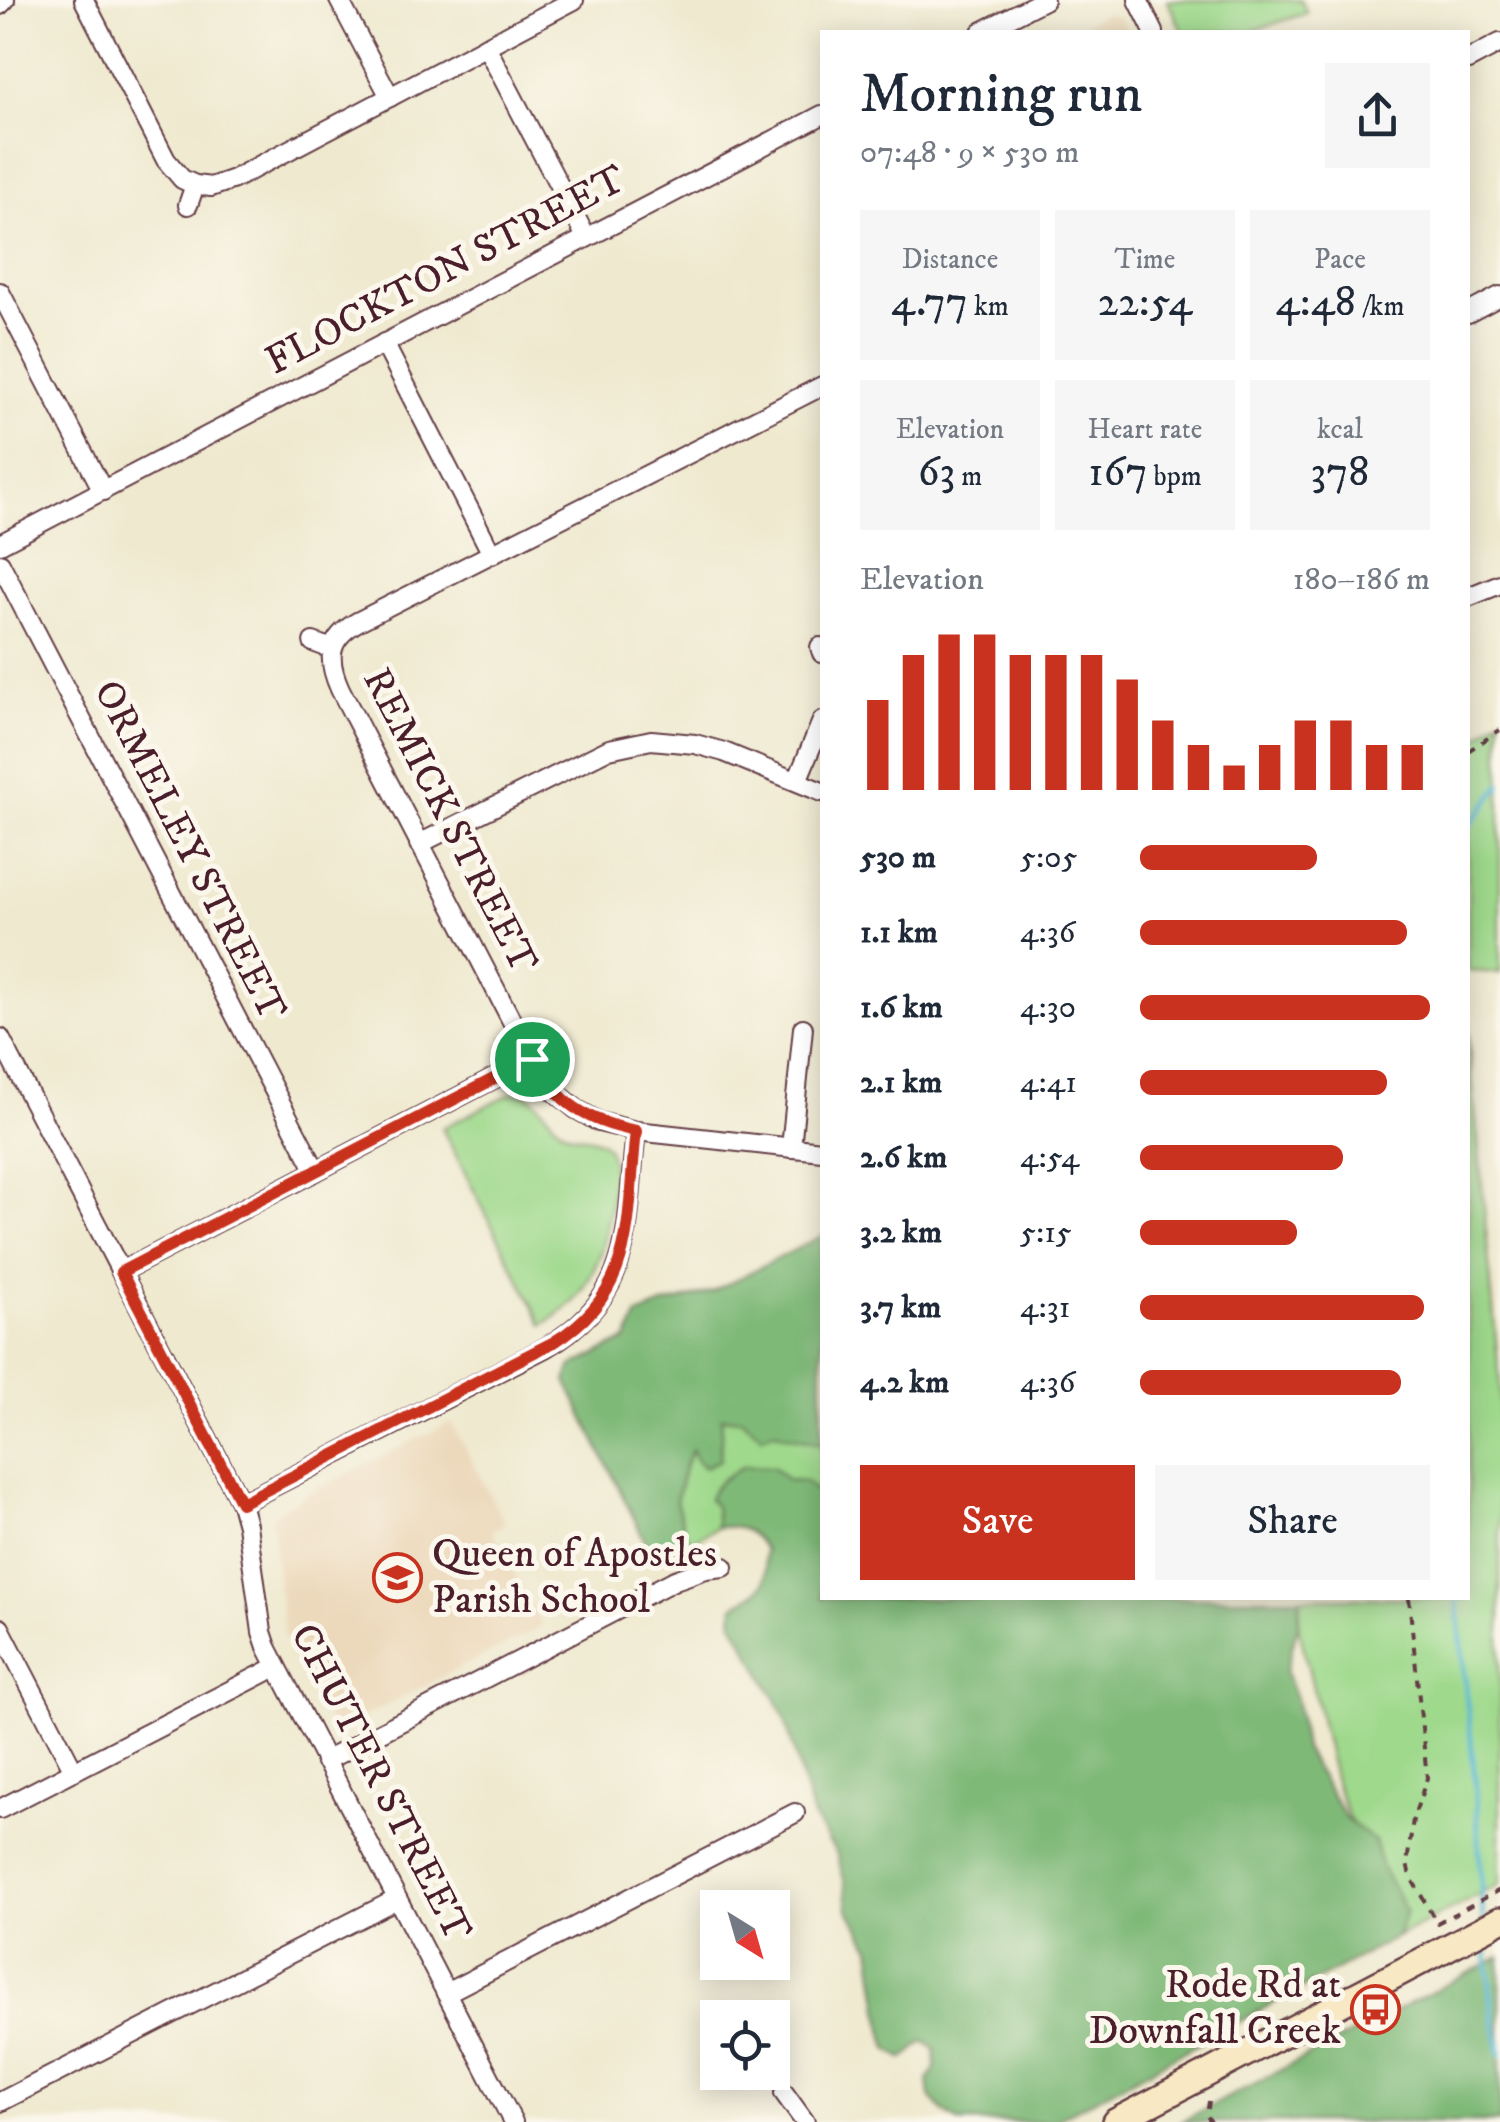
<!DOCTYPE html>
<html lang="en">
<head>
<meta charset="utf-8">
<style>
  body { margin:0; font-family:"IM FELL DW Pica",serif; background:#f6f6f7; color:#1f2937; height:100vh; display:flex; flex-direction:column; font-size:38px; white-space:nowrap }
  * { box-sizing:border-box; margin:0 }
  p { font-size:32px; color:#747a83 }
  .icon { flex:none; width:55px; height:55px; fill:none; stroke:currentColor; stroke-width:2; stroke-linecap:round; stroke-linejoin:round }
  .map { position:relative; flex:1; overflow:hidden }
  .panel { position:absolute; left:820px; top:30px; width:650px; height:1570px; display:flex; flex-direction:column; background:#fff; border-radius:0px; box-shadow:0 5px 25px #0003 }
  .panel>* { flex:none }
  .needle { width:65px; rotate:143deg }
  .controls { position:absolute; left:700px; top:1890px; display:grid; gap:20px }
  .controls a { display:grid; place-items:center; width:90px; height:90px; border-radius:0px; background:#fff; box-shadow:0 5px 25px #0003; font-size:50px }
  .pin { position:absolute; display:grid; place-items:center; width:85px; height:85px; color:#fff; margin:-42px; border:5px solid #fff; border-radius:50%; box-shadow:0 2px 10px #0007 }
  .round { display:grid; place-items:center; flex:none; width:105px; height:105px; border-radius:0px; background:#f6f6f7 }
  .head { display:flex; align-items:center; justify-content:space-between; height:170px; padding:0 40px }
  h1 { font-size:55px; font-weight:600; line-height:75px }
  .figures { display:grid; grid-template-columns:repeat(3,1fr); gap:15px; height:170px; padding:10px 40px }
  .figures div { display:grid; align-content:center; border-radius:0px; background:#f6f6f7; text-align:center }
  .figures b { font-size:42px; font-weight:600 }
  .figures small { font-size:28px; font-weight:400 }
  .figures p { font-size:28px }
  .chart { height:280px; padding:20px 40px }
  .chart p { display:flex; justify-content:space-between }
  .chart svg { width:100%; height:180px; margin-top:10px; stroke:#c8321e; stroke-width:6 }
  .primary-button { display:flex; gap:20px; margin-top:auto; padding:20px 40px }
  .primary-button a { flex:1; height:115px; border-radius:0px; background:#c8321e; color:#fff; font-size:40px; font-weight:600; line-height:115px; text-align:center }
  .primary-button a+a { background:#f6f6f7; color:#1f2937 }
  ul { padding:0 40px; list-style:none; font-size:32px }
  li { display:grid; grid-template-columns:160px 120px 1fr; align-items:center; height:75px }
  li i { height:25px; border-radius:12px; background:#c8321e }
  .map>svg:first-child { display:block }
  .built { fill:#ecd8ba }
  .green { fill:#9fd98c; stroke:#747c5c; stroke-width:2.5 }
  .forest { fill:#7fb978; stroke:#646c52; stroke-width:2.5 }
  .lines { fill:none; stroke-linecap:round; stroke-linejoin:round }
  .stream { stroke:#55b8d3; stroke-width:5 }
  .street-casing { stroke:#633d44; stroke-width:22 }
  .secondary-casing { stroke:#633d44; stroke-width:30 }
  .path { stroke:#633d44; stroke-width:4; stroke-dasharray:8 8; stroke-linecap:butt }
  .street { stroke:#fff; stroke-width:18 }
  .secondary { stroke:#f8e8c3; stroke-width:25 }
  .route-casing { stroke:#fff; stroke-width:20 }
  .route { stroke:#c8321e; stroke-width:12 }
  .labels { text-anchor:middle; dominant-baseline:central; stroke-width:10; stroke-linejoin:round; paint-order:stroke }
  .street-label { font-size:40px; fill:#4a1f2b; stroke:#fbf7ec }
  .poi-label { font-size:40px; fill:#4a1f2b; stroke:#fbf7ec; text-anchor:start }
</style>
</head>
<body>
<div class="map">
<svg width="1500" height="2122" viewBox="0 0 1500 2122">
  <rect width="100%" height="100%" fill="#fbf7ec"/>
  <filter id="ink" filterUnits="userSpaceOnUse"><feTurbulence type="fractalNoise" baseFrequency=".01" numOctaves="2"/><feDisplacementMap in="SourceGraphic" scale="20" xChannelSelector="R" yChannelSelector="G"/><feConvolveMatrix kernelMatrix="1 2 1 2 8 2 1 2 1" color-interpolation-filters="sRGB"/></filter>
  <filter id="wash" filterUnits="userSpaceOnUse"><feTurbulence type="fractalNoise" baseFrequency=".0048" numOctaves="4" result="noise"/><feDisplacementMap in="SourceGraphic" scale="40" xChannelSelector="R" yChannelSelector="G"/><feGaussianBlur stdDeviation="2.25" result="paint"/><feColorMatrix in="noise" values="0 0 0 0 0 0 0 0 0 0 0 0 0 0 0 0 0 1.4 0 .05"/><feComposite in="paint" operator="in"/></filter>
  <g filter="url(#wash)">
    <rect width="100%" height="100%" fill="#efe9cf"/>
    <g class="built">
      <polygon points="1106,13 1120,18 1127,32 1069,32"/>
      <polygon points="451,1422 505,1523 492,1531 542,1626 346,1726 335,1727 328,1720 284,1635 271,1517 304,1495"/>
    </g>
    <g class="green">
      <polygon points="1167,0 1301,0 1307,13 1249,32 1183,32"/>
      <polygon points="1500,717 1500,973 1468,971 1468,745"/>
      <polygon points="1468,1031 1500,1385 1500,1884 1397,1937 1336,1786 1298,1624 1301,1598 1468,1598"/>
      <path d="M521 1093C540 1098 545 1116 560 1128 572 1139 591 1134 603 1143 622 1156 607 1235 600 1255 596 1266 589 1279 583 1289 573 1305 558 1315 543 1325L442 1128 510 1094Z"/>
      <path d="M722 1417 742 1419 762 1436 774 1431C790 1438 806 1438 822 1444V1496L805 1481 788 1480 773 1467 715 1507 717 1527 688 1543 676 1501 684 1468 692 1449 720 1459Z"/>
    </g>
    <g class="forest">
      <path d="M822 1236V1444C806 1438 790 1438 774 1431L762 1436 742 1419 722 1417 720 1460 704 1467 696 1460 692 1450 684 1468 676 1501 688 1543 655 1561 566 1381 572 1366 627 1340 638 1315 663 1305 712 1292Z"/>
      <path d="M744 1466 773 1467 788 1480 805 1481 822 1496V1598H1301L1298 1624 1286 1672 1297 1703 1304 1749 1346 1819 1374 1841 1382 1868 1406 1911 1397 1937 1052 2122H959L944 2112 930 2096 928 2080 935 2069V2049L924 2041 904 2059 888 2049 883 2030 871 1947 848 1909 845 1883 837 1854 813 1817 783 1713 733 1622 734 1606C745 1598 764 1591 765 1577 766 1567 763 1560 765 1550 752 1529 741 1526 717 1527L715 1507 709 1499C713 1482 730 1475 744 1466Z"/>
      <polygon points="1500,1957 1500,2122 1180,2122"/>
    </g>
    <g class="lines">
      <g class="stream">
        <polyline points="1468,828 1500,786"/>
        <polyline points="1457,1598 1476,1790 1483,1918"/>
        <polyline points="1485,1938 1493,2017 1500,2054"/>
      </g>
    </g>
  </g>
  <g filter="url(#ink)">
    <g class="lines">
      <defs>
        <g id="street">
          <polyline points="84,0 166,160 182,179 195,185"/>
          <polyline points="339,0 390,97"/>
          <polyline points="1138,0 1154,32"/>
          <polyline points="0,5 5,0"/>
          <polyline points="981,32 1044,0"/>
          <polyline points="486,46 586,237"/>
          <polyline points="1468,60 1500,43"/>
          <polyline points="188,205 195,185 211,187 234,179 574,0"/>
          <polyline points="0,292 103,491"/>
          <polyline points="1468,313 1500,296"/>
          <polyline points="384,343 492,554"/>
          <path d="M822 386 359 621C328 638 326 658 340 689L516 1029 552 1089 576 1109 599 1122 636 1131 822 1151"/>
          <polyline points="0,544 822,115"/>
          <polyline points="0,563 316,1171"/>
          <polyline points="1468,597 1500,584"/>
          <polyline points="313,642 332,649"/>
          <polyline points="820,647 822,653"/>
          <polyline points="797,781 822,721"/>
          <polyline points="419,844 609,749 651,740 695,744 724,752 822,792"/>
          <polyline points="0,1038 241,1503 247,1525 262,1632 267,1647 513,2122"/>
          <polyline points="791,1148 803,1028"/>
          <polyline points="121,1272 532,1059"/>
          <path d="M241 1503 545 1348C638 1295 625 1224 636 1131"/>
          <polyline points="0,1628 74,1771"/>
          <polyline points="325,1761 675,1580 706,1569 724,1567"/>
          <polyline points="0,1809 276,1667"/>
          <polyline points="446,1993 795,1813"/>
          <polyline points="784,2093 805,2122"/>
          <polyline points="0,2102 397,1899"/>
        </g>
        <polyline id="secondary" points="1115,2122 1500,1920"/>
      </defs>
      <use href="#street" class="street-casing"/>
      <use href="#secondary" class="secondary-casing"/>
      <g class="path">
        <polyline points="1468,751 1500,730"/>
        <polyline points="1409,1598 1427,1778 1413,1819 1407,1864 1410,1876 1437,1923 1500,1890"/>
        <polyline points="1209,2101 1207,2116 1211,2122"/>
      </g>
      <use href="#street" class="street"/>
      <use href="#secondary" class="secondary"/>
    </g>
  </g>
  <g class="lines" filter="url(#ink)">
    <defs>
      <path id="route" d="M532 1059C559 1104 586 1121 636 1131 626 1217 638 1291 554 1342L241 1503 121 1272Z"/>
    </defs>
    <use href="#route" class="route-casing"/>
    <use href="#route" class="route"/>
  </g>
  <defs>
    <symbol id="school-ring" viewBox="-11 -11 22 22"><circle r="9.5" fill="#fbf7ec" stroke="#c8321e" stroke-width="1.5"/><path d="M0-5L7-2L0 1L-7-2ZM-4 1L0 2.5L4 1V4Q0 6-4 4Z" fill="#c8321e"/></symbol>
    <symbol id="bus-ring" viewBox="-11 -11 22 22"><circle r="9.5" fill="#fbf7ec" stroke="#c8321e" stroke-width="1.5"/><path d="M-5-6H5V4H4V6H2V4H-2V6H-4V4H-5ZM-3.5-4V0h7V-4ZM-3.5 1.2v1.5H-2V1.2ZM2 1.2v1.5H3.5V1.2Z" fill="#c8321e"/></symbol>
  </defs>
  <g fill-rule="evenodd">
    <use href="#school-ring" x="370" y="1550" width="55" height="55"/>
    <use href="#bus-ring" x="1348" y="1982" width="55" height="55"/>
  </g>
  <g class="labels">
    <g class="street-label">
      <text transform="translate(446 271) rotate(-28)">FLOCKTON STREET</text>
      <text transform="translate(449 821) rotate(63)">REMICK STREET</text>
      <text transform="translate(189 851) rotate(63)">ORMELEY STREET</text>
      <text transform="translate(380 1783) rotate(63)">CHUTER STREET</text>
    </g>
    <g class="poi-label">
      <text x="432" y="1555">Queen of Apostles<tspan x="432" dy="46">Parish School</tspan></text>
      <text x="1341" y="1986" text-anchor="end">Rode Rd at<tspan x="1341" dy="46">Downfall Creek</tspan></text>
    </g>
  </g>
</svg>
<div class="controls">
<a><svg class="needle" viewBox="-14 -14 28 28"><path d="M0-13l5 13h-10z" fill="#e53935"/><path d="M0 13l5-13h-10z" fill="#747a83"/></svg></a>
<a><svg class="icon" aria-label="locate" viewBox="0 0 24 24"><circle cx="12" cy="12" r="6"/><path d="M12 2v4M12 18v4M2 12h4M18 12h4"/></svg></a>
</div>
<div class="pin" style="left:532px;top:1059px;background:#1e9e55"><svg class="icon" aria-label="arrive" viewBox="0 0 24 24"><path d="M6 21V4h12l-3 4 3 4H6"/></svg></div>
<section class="panel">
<div class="head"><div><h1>Morning run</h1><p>07:48 · 9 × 530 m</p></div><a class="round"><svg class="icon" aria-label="share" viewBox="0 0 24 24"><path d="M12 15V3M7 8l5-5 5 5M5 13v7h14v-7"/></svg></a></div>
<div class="figures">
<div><p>Distance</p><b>4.77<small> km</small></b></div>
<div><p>Time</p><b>22:54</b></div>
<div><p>Pace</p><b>4:48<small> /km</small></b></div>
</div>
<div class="figures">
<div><p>Elevation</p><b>63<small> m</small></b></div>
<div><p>Heart rate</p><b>167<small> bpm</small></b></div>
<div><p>kcal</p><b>378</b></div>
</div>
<div class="chart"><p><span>Elevation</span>180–186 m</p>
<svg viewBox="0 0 160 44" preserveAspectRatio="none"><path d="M5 44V22M15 44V11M25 44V6M35 44V6M45 44V11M55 44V11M65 44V11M75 44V17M85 44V27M95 44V33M105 44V38M115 44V33M125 44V27M135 44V27M145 44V33M155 44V33"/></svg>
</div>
<ul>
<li><b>530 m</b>5:05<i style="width:61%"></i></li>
<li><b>1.1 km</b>4:36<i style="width:92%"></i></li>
<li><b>1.6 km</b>4:30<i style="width:100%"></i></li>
<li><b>2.1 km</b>4:41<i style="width:85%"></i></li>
<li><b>2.6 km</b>4:54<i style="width:70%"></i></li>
<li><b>3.2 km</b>5:15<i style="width:54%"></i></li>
<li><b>3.7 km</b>4:31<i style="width:98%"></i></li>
<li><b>4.2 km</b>4:36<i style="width:90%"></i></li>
</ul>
<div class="primary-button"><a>Save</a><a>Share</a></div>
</section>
</div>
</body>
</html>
